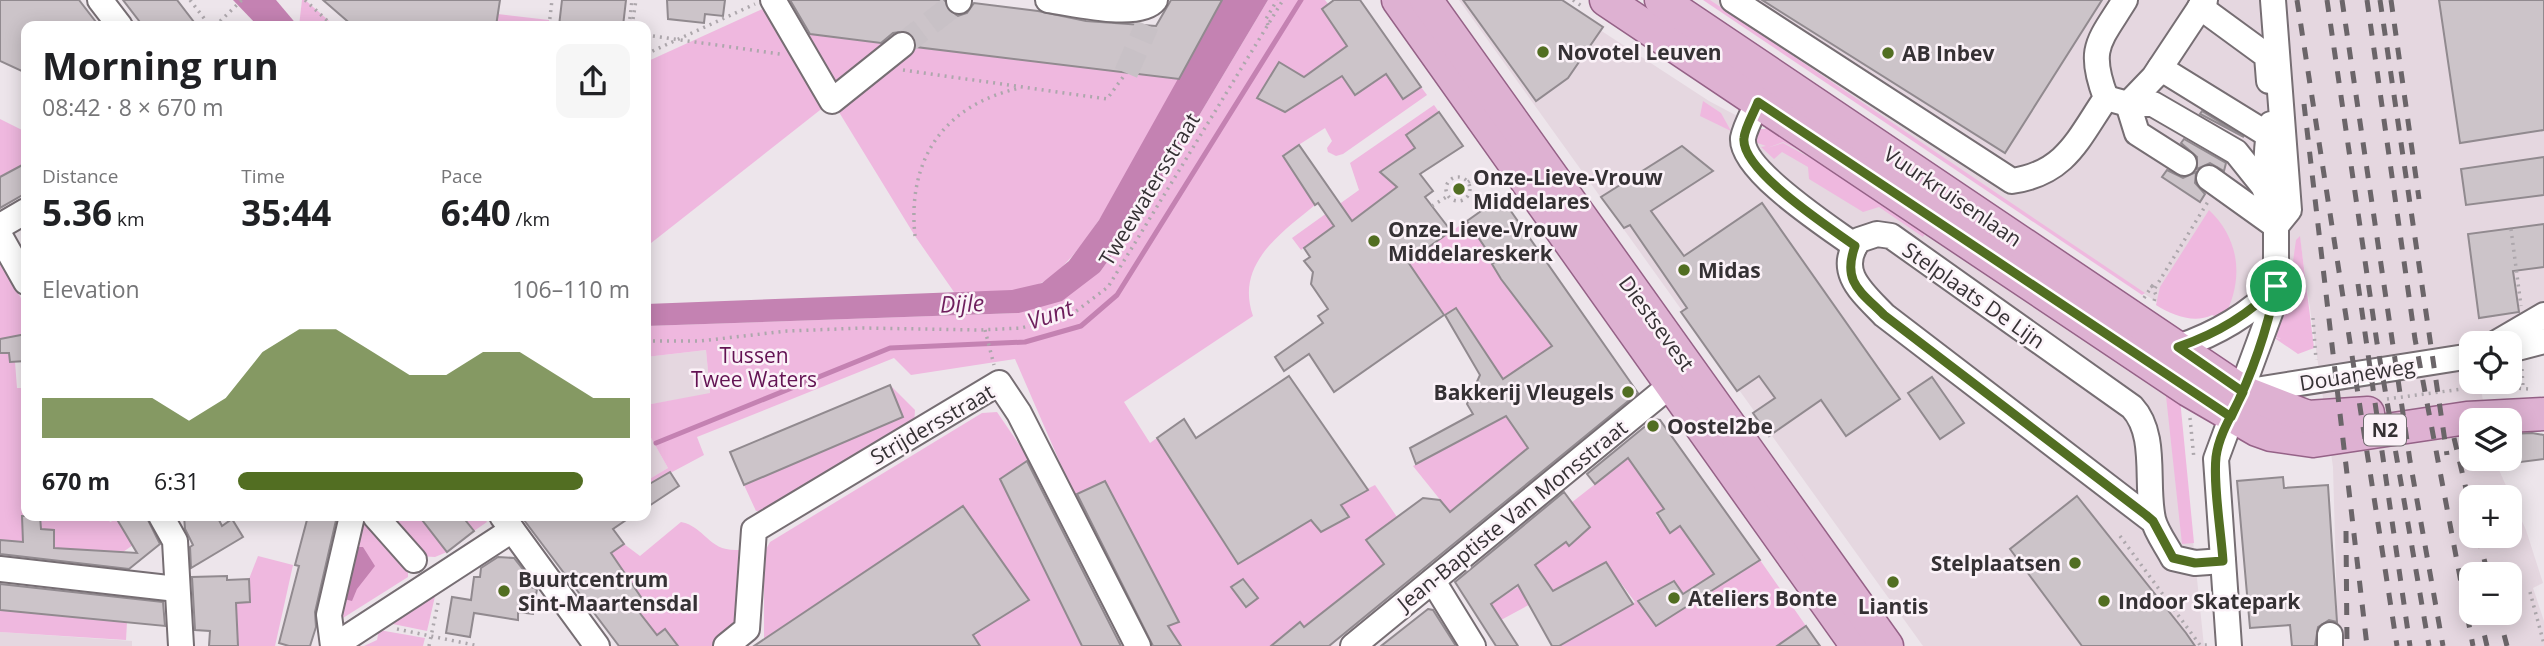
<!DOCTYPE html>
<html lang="en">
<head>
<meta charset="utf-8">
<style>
  body { margin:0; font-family:"Open Sans",sans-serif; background:#f6f6f6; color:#202124; height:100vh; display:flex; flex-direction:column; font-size:26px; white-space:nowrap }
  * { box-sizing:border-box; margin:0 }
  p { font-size:23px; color:#757577 }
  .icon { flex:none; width:38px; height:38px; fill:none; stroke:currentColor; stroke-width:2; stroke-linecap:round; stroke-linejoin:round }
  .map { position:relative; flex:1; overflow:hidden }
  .sheet { position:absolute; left:21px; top:21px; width:630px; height:500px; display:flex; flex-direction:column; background:#fff; border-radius:14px; box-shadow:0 4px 18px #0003 }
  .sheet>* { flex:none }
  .tools { position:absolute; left:2459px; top:331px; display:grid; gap:14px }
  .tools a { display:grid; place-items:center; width:63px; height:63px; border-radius:14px; background:#fff; box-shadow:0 4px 18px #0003; font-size:35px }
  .pin { position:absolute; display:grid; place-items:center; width:60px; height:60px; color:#fff; margin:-30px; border:4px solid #fff; border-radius:50%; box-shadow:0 2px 7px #0007 }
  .round { display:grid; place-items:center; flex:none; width:74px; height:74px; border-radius:14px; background:#f6f6f6 }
  .headline { display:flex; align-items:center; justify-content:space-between; height:119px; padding:0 21px }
  h1 { font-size:38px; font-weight:700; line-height:52px }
  .metrics { display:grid; grid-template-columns:repeat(3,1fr); gap:10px; height:119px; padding:7px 21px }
  .metrics div { display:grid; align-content:center }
  .metrics b { font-size:35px; font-weight:700 }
  .metrics small { font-size:19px; font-weight:400 }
  .metrics p { font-size:19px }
  .chart { height:196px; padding:14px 21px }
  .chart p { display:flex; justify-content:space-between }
  .chart svg { width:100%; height:126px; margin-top:7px; fill:#526e22; opacity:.7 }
  ul { padding:0 21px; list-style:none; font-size:23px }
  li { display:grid; grid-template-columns:112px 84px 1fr; align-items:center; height:52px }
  li i { height:18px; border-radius:9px; background:#526e22 }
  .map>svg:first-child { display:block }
  .built { fill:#e5d7e0; fill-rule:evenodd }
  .green { fill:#efb8df; fill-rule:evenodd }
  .water { fill:#c482b2 }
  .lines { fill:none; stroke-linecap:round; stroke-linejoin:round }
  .stream { stroke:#c482b2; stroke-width:5 }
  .building { fill:#ccc4c9; stroke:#918a8f; stroke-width:2 }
  .minor-tunnel { stroke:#c8c1c6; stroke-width:24; stroke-dasharray:24 12; stroke-linecap:butt }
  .minor-casing { stroke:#766e73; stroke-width:28 }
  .major-casing { stroke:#956287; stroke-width:35 }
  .path { stroke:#ada7ac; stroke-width:3.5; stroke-dasharray:2 5; stroke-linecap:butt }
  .minor { stroke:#fff; stroke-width:24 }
  .major { stroke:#deb1d2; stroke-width:32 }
  .rail { stroke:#6b6569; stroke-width:5; stroke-dasharray:12 12; stroke-linecap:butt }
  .route-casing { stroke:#fff; stroke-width:14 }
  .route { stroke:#526e22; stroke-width:9 }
  .poi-dot { fill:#526e22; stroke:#fbf2f8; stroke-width:2.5 }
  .labels { text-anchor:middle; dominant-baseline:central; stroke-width:5; stroke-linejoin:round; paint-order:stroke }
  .shield { fill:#fbf2f8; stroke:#706b6f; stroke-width:2 }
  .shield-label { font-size:19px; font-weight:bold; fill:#353134 }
  .poi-label { font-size:21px; font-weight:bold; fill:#353134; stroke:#fbf2f8; text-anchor:start }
  .street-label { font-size:21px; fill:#353134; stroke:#fbf2f8 }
  .park-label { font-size:21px; fill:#631353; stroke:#fbf2f8 }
  .water-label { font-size:23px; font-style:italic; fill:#6e1f5d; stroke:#fbf2f8 }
</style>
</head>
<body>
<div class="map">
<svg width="2544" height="646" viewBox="0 0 2544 646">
  <rect width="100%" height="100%" fill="#ede5eb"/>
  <g class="built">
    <polygon points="1459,0 1554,0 1709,101 1846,174 2178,397 2204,646 1923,646"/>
    <path d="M1706 0H2544V351L2510 343H2471V382H2480L2486 420H2471V458L2495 461 2526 530 2543 583 2533 588 2544 621V646H2338L2333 467 2300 239 2286 315 2238 304 2217 315 2173 313ZM2471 497H2510V536H2471ZM2471 574H2510V612H2471Z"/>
    <polygon points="706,350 710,394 646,405 646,357"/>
    <polygon points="646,429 668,468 646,481"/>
    <polygon points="0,632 132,641 132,646 0,646"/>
  </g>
  <g class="green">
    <polygon points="302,0 305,0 335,26 299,26"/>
    <path d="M1268 0H1325L1328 4 1322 9 1347 46 1304 77 1258 98 1285 112 1342 76 1386 74 1403 99 1421 87 1427 95 1343 154 1336 156 1328 152 1327 148 1332 141 1325 128 1283 155 1315 205C1280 234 1235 264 1253 316L1124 402 1150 443 1157 438 1237 564 1311 520 1321 532 1349 518 1339 503 1375 485 1397 517 1367 540 1384 564 1304 627 1300 623 1275 646H1181L1167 626 1178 621 1105 481 1074 495 1015 359 911 375 894 358 697 437 704 455 646 486V481L668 468 646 429V405L710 393 706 350 646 357V326L1019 313 1100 272 1135 223ZM1232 587 1257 598 1245 608Z"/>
    <polygon points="1703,0 1710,0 2145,293 2142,295"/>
    <polygon points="769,6 829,103 646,247 646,62"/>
    <polygon points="498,14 549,20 549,26 496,26"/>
    <polygon points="800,32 893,44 834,90"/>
    <path d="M909 46 1179 79C1150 130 1091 255 1043 282 1019 296 981 291 954 292L915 236 834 104Z"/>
    <polygon points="1703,101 1721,113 1731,131 1700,116"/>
    <polygon points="1434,105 1439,112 1406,135 1415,148 1381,171 1397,187 1352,221 1328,231 1301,250 1292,238 1359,190 1350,163"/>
    <polygon points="0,119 26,132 26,163 0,178"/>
    <polygon points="1768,124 1846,174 1783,142 1767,148 1783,143 1844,176 1926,231 1923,237 1879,207 1863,212 1809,179 1808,167 1782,152 1774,159 1761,147 1766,146 1752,141 1757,129 1765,129"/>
    <path d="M2209 210C2241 240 2244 282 2223 319L2212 315C2194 324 2172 315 2156 305L2160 287Z"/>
    <polygon points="1469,219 1495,261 1493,264 1502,279 1578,382 1503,379 1457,308 1445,315 1408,262"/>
    <polygon points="2300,236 2314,348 2298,354 2273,337 2281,339 2276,337 2289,290 2296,240"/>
    <polygon points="0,261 26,307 26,334 0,339"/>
    <polygon points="0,349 9,353 10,362 15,362 17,388 26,388 26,516 106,516 110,522 117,519 133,545 123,552 54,548 54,531 23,529 23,542 0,540"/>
    <polygon points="890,385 915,410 914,425 772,511 756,511 744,485 903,417"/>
    <polygon points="2172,393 2180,399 2194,543 2182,544 2166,396"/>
    <polygon points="997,412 1029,459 1001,479 1083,646 980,646 974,636 1028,599 963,506 764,640 764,553 770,542 982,413"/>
    <polygon points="1507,416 1528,448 1450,512 1413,466"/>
    <polygon points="1636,452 1637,470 1664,508 1656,515 1670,533 1680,526 1722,585 1760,560 1806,626 1777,646 1559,646 1635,602 1606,563 1501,620 1491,604 1540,573 1535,565 1561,536 1570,546 1589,528 1571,503"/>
    <polygon points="386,516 419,516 447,552 435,557 418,556"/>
    <polygon points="462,516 483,516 487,522 474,531"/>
    <polygon points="361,521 377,524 408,563 408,577 335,623"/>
    <path d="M681 522C706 527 708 552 739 550L734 633 718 646H667L673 640 665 629 657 635 639 612 646 605 611 553 624 544 640 556Z"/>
    <polygon points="258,556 293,565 275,646 238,646 236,603 250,602 249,579"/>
    <polygon points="436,592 427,631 388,623"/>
    <polygon points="0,610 127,622 126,640 0,632"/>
    <polygon points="379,630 425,638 423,646 364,646 377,640"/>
  </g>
  <g class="water">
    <polygon points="233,0 276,0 298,26 258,26"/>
    <polygon points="1222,0 1268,0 1135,223 1100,272 1062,301 1019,313 646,326 646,304 1012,290 1042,283 1069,261 1099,220"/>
    <polygon points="357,547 363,547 375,566 357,589 352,601 344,599"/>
  </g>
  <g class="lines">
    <polyline class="stream" points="656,443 890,348 1025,342 1081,326 1117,295 1301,0"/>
  </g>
  <g class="building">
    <polygon points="0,0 79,0 99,26 26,26 26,73 0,61"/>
    <polygon points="123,0 177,0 197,26 143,26"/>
    <polygon points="323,0 500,0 496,26 353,26"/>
    <polygon points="562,0 626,0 623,26 559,26"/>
    <polygon points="667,0 725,0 723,16 705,14 704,23 668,19"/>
    <polygon points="790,0 944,0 947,9 958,16 967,13 974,3 1038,11 1086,21 1156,26 1171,0 1222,0 1179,79 916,47 914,36 907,31 893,33 881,43 810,34"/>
    <polygon points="1334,0 1360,0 1421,87 1403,99 1386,74 1355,95 1342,76 1285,112 1257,98 1279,62 1304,77 1347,46 1322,9"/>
    <polygon points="1463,0 1562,0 1603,27 1568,78 1536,101"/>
    <polygon points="1762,0 2102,0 2005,153"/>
    <polygon points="2439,0 2544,0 2544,130 2460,143"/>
    <polygon points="2202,111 2244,137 2200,114"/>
    <polygon points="1439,112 1463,146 1420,174 1433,191 1425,197 1451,231 1408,262 1444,315 1334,392 1309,354 1284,371 1275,357 1323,323 1318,316 1328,309 1311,284 1313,272 1304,261 1310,257 1304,248 1334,226 1318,203 1315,205 1283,156 1299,145 1352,221 1397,187 1380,172 1415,148 1406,135"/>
    <polygon points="2184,139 2226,163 2224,171 2210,163 2197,169 2197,157 2181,143"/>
    <polygon points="1682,146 1713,171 1651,211 1684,256 1762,203 1900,399 1846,436 1821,400 1769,436 1753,413 1775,398 1759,376 1737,391 1681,312 1687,308 1630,225 1624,228 1601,197"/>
    <polygon points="2544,157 2544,195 2466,205 2461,169"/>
    <polygon points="26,163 26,193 0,208 0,177"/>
    <polygon points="2167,170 2183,178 2196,172 2195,183 2205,194 2200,202 2162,177"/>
    <polygon points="1501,197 1638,393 1329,646 1271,646 1300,622 1304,627 1384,564 1366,540 1423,498 1440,500 1450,512 1528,448 1506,416 1416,464 1410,448 1473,414 1467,404 1480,375 1445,315 1456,308 1503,379 1552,346 1501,279 1492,264 1495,262 1467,221"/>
    <polygon points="2544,224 2544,267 2513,271 2519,312 2479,318 2468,234"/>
    <polygon points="26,334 26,361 10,362 9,353 0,353 0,339"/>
    <polygon points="1289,376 1368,490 1341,505 1349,517 1321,532 1311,520 1238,564 1157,438 1184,419 1196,438"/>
    <polygon points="1932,377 1964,423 1940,439 1908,393"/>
    <polygon points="890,385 903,417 744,485 730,452"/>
    <polygon points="1654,419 1660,420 1760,560 1656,626 1638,601 1674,581 1683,594 1714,574 1680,526 1670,533 1657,513 1664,509 1628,458 1595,484 1587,474"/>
    <polygon points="2532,433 2544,435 2544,459 2513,463 2510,434"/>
    <polygon points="1027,461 1121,646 1082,646 1000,479"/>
    <polygon points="670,472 679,486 646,508 646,486"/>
    <polygon points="2283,477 2284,488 2328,485 2337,622 2329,620 2318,627 2315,646 2292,646 2290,625 2250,628 2237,481"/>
    <polygon points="1105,481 1179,622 1168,626 1181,646 1153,646 1077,494"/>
    <polygon points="1564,492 1590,527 1569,546 1566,542 1535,565 1553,591 1606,562 1633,604 1559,646 1552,646 1518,585 1491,604 1518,646 1496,646 1455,582"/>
    <polygon points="2077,496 2186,633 2195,646 2082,646 2010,549"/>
    <polygon points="963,506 1029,600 973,635 980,646 754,646"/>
    <polygon points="22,516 40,516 41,529 54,530 54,548 137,553 115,516 146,516 160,544 129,569 0,554 0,540 23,542"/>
    <polygon points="184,516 217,516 222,526 232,519 243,537 191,568 190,547 193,545 185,529"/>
    <polygon points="308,516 337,516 315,612 316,627 310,646 289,646 279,643 299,566 295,565"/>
    <polygon points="419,516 462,516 474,531 447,552"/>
    <polygon points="521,516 632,516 613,529 624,544 611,553 647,606 639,612 657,635 665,629 678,646 619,646"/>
    <polygon points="498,557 514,558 525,572 523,584 537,589 533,614 518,612 518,620 474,613 470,637 446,633 452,597 471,600 474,577 480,577 481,568"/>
    <polygon points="227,576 227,580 249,579 250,602 236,603 238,646 209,646 210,631 195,630 192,577"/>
    <polygon points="1243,579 1258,598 1246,607 1231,587"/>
    <polygon points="0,584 163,602 165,626 0,610"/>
    <polygon points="1428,609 1433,610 1456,646 1381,646"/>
    <polygon points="1806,626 1820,646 1777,646"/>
  </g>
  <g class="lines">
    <g class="minor-tunnel">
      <polyline points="902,45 959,1"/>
      <polyline points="1126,73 1147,25"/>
    </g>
    <defs>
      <g id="minor">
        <polyline points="100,0 120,26"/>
        <polyline points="773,0 832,101 902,45"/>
        <path d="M1048 0C1072 3 1139 20 1155 0"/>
        <path d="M1733 0 2012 181C2066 173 2078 139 2106 98 2087 48 2099 42 2125 0"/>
        <polyline points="2273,0 2289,210 2276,226"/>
        <polyline points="959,1 959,0"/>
        <polyline points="2200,7 2267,56 2269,81"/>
        <polyline points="2160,68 2267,134"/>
        <polyline points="2106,98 2128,104 2153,104 2236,152 2264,187 2276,226 2276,287 2270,313 2216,459 2229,646"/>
        <path d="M1758 102C1753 113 1745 127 1743 138 1740 170 1829 227 1855 246"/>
        <polyline points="2128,104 2154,77 2205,0"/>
        <polyline points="2128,104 2137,133 2184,163"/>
        <polyline points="2209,178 2276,226"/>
        <path d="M2264 187C2268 167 2265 143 2271 124"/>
        <polyline points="0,226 26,211"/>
        <polyline points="0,236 26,282"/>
        <polyline points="2496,343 2544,315"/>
        <path d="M2178 347C2216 334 2248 316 2276 287"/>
        <polyline points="2510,350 2544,341"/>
        <polyline points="2243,392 2471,356"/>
        <polyline points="161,516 175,541 181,646"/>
        <polyline points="375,516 414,560"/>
        <polyline points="502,516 597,646"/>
        <path d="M2153 521 1884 315C1863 293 1835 271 1859 240L1877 234 1891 236 2132 407C2158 435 2145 483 2153 519 2156 532 2167 546 2173 558L2195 563 2223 561"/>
        <polyline points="0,569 177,589"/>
        <polyline points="1433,581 1473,646"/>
        <polyline points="2330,635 2330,646"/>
        <polyline points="333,646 329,615 352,516"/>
        <polyline points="334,646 512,530"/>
        <polyline points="726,646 747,629 754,530 999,383 1019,413 1138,646"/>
        <polyline points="1353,646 1672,384"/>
      </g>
      <g id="major">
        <polyline points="1398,0 1857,646"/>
        <polyline points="1426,0 1887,646"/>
        <polyline points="1606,0 2188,390 2257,430 2271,435 2313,441 2467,418 2544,414"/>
        <polyline points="1661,0 2243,392 2308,417 2368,413"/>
      </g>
    </defs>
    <use href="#minor" class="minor-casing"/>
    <use href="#major" class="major-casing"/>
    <g class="path">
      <polyline points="190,0 210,26"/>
      <polyline points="305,0 333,26"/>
      <polyline points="1573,0 1583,7"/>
      <polyline points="1268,25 1266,19 1277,0"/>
      <polyline points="215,26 242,0"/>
      <polyline points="549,26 552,0"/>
      <polyline points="629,26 632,0"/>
      <polyline points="632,26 636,0"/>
      <polyline points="646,35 780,54"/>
      <polyline points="646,54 755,4"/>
      <polyline points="903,70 1107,99 1126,73"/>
      <circle cx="1458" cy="189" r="12"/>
      <polyline points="1468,182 1485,171"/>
      <polyline points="1432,206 1448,196"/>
      <polyline points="2511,229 2521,306"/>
      <path d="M915 236C907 160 943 105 1020 88"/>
      <polyline points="2152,286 2156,295 2153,304"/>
      <polyline points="2155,288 2209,200"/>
      <polyline points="2144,298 2152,286 2149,284"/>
      <polyline points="2313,318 2316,360"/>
      <polyline points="985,330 994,365"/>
      <polyline points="646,341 700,341 787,331 863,328 979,330 1021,328 1071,315 1108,287 1283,0"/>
      <polyline points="2522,369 2523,388"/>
      <polyline points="2387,399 2485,386 2529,389"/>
      <polyline points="2190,418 2194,459"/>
      <polyline points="2120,536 2200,645 2210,645"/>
      <polyline points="2530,592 2544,644"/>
      <polyline points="397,629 479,646"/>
      <polyline points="429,646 438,603"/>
    </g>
    <use href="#minor" class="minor"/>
    <use href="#major" class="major"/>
    <g class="rail">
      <polyline points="2297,0 2397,646"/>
      <polyline points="2327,0 2377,343 2429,646"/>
      <polyline points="2342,0 2410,461 2443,646"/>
      <polyline points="2367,0 2415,339 2473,646"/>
      <polyline points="2380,0 2447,455"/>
      <polyline points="2391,0 2419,199"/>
      <polyline points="2304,104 2367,646"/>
      <polyline points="2358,284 2410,646"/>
      <polyline points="2454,438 2471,510"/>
      <polyline points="2346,531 2347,646"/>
      <polyline points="2478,536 2488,574"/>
      <polyline points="2479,612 2487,646"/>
      <polyline points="2498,612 2507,646"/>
    </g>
  </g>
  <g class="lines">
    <defs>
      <path id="route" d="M2276 286C2248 316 2216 334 2178 347L2243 392C2233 413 2219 434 2216 457 2213 485 2221 531 2223 561L2195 563 2173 558 2153 521 2146 515 1884 315C1860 291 1842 282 1855 246 1829 227 1740 170 1744 138 1745 127 1754 113 1758 102L2231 417C2251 376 2267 331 2276 286"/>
    </defs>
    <use href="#route" class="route-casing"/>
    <use href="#route" class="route"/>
  </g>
  <g class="poi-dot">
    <circle cx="1543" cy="52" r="7"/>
    <circle cx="1888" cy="53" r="7"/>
    <circle cx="1459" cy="189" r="7"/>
    <circle cx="1374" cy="241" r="7"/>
    <circle cx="1684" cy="270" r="7"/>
    <circle cx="1628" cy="392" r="7"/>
    <circle cx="1653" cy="426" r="7"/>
    <circle cx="2075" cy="563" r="7"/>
    <circle cx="1893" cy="582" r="7"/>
    <circle cx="504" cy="591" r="7"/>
    <circle cx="1674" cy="598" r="7"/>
    <circle cx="2104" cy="601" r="7"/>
  </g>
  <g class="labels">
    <rect class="shield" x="2364" y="414.5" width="42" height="31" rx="5"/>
    <g class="shield-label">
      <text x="2385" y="430">N2</text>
    </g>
    <g class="poi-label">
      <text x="1557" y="52">Novotel Leuven</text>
      <text x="1902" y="53">AB Inbev</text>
      <text x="1473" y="177">Onze-Lieve-Vrouw<tspan x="1473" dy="24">Middelares</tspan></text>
      <text x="1388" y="229">Onze-Lieve-Vrouw<tspan x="1388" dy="24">Middelareskerk</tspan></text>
      <text x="1698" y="270">Midas</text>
      <text x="1614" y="392" text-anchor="end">Bakkerij Vleugels</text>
      <text x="1667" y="426">Oostel2be</text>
      <text x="2061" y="563" text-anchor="end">Stelplaatsen</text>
      <text x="518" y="579">Buurtcentrum<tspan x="518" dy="24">Sint-Maartensdal</tspan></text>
      <text x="1688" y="598">Ateliers Bonte</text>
      <text x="2118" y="601">Indoor Skatepark</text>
      <text x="1893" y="606" text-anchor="middle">Liantis</text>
    </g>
    <g class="street-label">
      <text transform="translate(1149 189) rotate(-59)">Tweewatersstraat</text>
      <text transform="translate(1953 196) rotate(34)">Vuurkruisenlaan</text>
      <text transform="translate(1974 295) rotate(35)">Stelplaats De Lijn</text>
      <text transform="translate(1657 323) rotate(54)">Diestsevest</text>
      <text transform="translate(2357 374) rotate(-9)">Douaneweg</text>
      <text transform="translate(932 424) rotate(-30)">Strijdersstraat</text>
      <text transform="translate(1512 515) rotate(-39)">Jean-Baptiste Van Monsstraat</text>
    </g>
    <g class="park-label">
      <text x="754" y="355">Tussen<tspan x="754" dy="24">Twee Waters</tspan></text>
    </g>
    <g class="water-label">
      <text transform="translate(962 303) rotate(-2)">Dijle</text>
      <text transform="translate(1050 314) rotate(-19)">Vunt</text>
    </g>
  </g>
</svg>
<div class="tools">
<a><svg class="icon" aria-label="locate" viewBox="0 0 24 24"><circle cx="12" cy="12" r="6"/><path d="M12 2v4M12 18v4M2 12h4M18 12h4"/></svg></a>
<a><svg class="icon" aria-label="layers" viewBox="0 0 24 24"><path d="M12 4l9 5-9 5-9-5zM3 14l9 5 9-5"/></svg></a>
<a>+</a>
<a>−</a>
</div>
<div class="pin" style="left:2276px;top:286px;background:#1e9e55"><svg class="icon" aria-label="arrive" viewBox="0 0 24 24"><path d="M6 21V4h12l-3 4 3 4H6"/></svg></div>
<section class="sheet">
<div class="headline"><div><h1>Morning run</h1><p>08:42 · 8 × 670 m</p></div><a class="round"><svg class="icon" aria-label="share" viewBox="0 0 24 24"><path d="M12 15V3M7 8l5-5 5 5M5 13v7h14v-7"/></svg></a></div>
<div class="metrics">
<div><p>Distance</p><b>5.36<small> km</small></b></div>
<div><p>Time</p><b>35:44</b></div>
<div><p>Pace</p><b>6:40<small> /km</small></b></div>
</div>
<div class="chart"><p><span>Elevation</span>106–110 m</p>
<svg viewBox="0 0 160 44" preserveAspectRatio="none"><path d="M0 44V30L10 30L20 30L30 30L40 38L50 30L60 14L70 6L80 6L90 14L100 22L110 22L120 14L130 14L140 22L150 30L160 30V44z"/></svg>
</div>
<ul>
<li><b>670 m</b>6:31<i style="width:88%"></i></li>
</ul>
</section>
</div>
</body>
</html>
